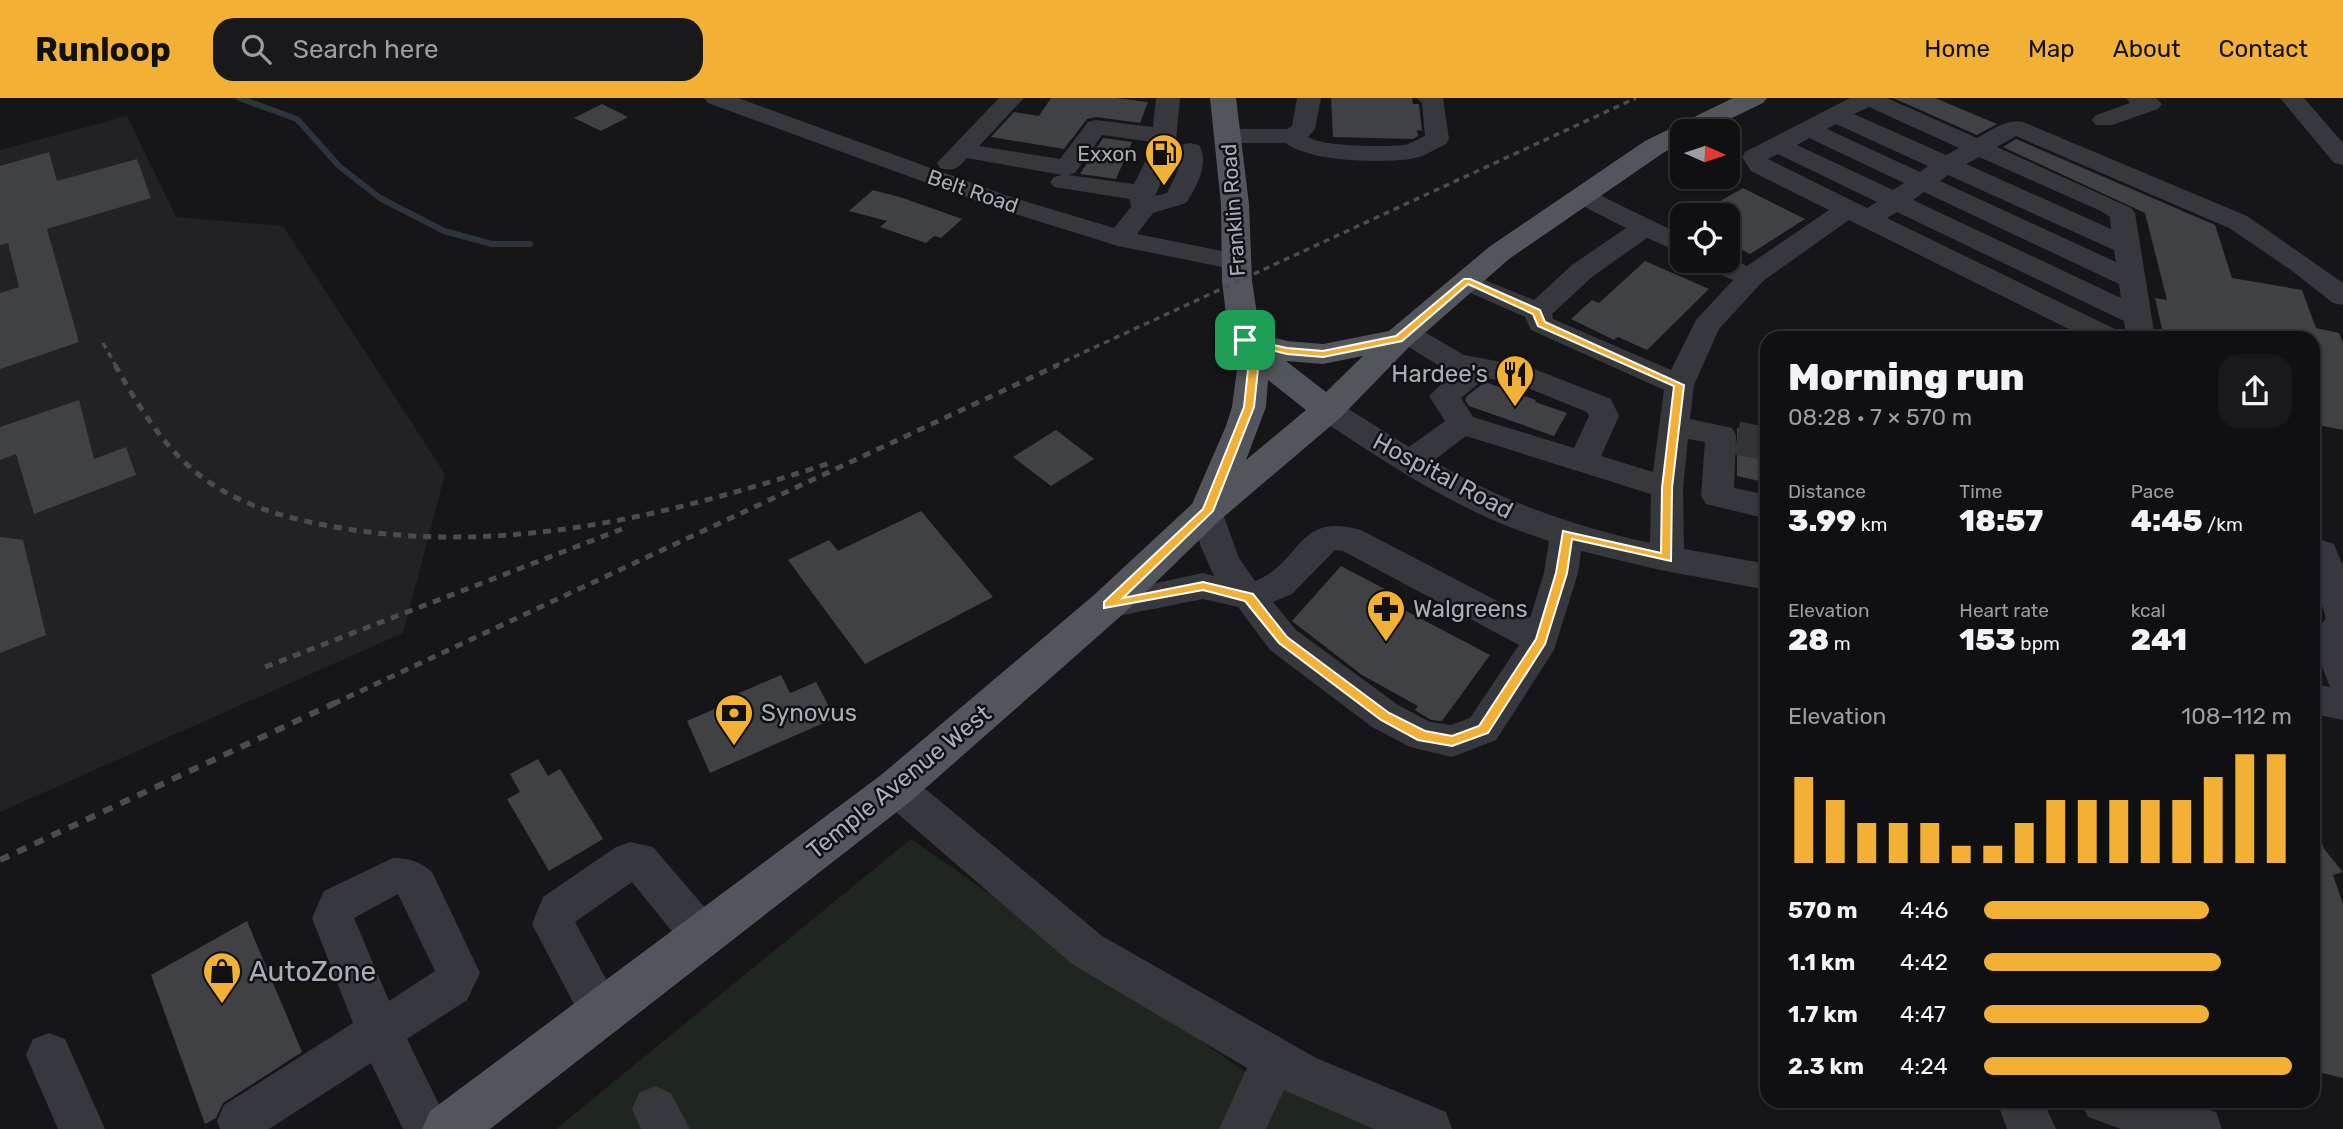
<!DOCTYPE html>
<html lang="en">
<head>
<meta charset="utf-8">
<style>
  body { margin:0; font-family:Rubik,sans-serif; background:#19191b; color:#f1f3f6; height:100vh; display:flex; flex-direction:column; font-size:26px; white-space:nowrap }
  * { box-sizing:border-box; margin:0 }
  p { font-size:23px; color:#9c9d9f }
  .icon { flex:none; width:38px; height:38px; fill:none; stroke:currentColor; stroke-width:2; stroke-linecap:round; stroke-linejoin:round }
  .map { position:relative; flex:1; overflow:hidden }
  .sheet { position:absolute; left:1760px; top:233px; width:560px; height:777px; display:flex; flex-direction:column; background:#101012; border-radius:21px; box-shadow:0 2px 5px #0004,0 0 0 2px #303032 }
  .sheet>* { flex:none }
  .needle { width:46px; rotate:93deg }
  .controls { position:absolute; left:1670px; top:21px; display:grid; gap:14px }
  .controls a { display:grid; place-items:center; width:70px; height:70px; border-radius:14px; background:#101012; box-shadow:0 2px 5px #0004,0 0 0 2px #303032; font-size:35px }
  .pin { position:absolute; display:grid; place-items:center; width:60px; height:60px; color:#fff; margin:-30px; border-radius:14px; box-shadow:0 4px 10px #0006 }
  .round { display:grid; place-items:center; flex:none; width:74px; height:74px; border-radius:21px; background:#19191b }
  .overview { display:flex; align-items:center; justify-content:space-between; height:119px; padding:0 28px }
  h1 { font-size:38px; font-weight:800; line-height:52px }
  .metrics { display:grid; grid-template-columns:repeat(3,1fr); gap:10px; height:119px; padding:7px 28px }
  .metrics div { display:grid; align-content:center }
  .metrics b { font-size:30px; font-weight:800 }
  .metrics small { font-size:19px; font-weight:400 }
  .metrics p { font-size:19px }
  .chart { height:196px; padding:14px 28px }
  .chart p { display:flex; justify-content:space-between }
  .chart svg { width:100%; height:126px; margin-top:7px; stroke:#f2b134; stroke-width:6 }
  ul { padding:0 28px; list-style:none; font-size:23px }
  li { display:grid; grid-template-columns:112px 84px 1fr; align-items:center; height:52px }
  li i { height:18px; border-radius:9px; background:#f2b134 }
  header { display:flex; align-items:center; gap:42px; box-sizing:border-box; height:98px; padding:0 35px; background:#f2b134; color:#111 }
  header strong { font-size:33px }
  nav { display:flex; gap:38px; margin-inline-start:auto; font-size:24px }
  .search { width:490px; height:63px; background:#19191b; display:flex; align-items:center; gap:18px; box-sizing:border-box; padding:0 24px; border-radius:21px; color:#9c9d9f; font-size:26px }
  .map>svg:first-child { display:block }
  .built { fill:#222225 }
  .green { fill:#1e261f }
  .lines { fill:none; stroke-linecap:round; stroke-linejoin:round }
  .stream { stroke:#2c353c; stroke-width:6 }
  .building { fill:#404145 }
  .minor-tunnel { stroke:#333438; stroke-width:33; stroke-dasharray:33 17; stroke-linecap:butt }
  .minor { fill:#37383d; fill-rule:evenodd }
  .major { fill:#53555c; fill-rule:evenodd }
  .rail-far2 { stroke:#4a4c52; stroke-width:3.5; stroke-dasharray:6 5; stroke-linecap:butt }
  .rail-far1 { stroke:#4a4c52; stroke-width:5; stroke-dasharray:8 7; stroke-linecap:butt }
  .rail { stroke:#4a4c52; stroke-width:6; stroke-dasharray:10 9; stroke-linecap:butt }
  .route { fill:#f2b134; stroke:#fff; stroke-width:2; fill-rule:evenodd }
  .labels { text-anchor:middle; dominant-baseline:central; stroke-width:5; stroke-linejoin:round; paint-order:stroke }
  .far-poi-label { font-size:21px; fill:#a8adb8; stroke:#111113; text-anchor:end }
  .far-street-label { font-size:21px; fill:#a8adb8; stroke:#111113 }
  .poi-label { font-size:24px; fill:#a8adb8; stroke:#111113; text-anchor:start }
  .street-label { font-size:24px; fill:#a8adb8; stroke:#111113 }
  .near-poi-label { font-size:28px; fill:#a8adb8; stroke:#111113; text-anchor:start }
</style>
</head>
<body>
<header>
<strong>Runloop</strong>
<div class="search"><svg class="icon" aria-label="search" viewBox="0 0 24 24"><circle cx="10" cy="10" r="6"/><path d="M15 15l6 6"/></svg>Search here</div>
<nav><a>Home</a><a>Map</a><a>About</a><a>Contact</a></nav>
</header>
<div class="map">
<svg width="2343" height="1031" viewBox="0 0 2343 1031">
  <rect width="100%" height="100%" fill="#161618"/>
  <polygon class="built" points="127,18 176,119 283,128 445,376 403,535 0,714 0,52"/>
  <polygon class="green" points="911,741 1244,973 1376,1031 556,1031"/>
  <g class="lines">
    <polyline class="stream" points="239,0 297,21 339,68 380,100 444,133 492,146 530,146"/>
  </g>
  <g class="building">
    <polygon points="1051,0 1116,0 1148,4 1140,25 1096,19 1087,21 1064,51 991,39 1014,14 1039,18"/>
    <polygon points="1331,0 1412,0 1413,6 1419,6 1422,33 1417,32 1418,38 1413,41 1333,39"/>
    <polygon points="1893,0 1935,0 1997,26 1977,37"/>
    <polygon points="602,6 628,19 601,33 574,20"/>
    <polygon points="1103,40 1132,44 1116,81 1080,76"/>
    <polygon points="2016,41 2215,127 2232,180 2302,192 2316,230 2339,235 2343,245 2343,332 2314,326 2314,240 2164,240 2155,200 2167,202 2145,115 2003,49"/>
    <polygon points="49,54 57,83 137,61 151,100 47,131 79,244 0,271 0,195 19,189 8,145 0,147 0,68"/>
    <polygon points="1743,90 1805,121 1750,156 1727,144 1727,117 1696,117"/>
    <polygon points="873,92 903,100 962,121 941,140 934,138 926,145 880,129 887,123 849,113"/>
    <polygon points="1645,163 1709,191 1647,252 1618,239 1614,242 1571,221 1592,202 1599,205"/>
    <polygon points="1485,284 1536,302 1535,304 1567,315 1554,338 1469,308 1465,302 1467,298"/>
    <polygon points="79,302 94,361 126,349 136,377 34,416 16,356 0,362 0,329"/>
    <polygon points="1737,330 1768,336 1768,385 1737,378"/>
    <polygon points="1056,332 1094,361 1051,388 1013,359"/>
    <polygon points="921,413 993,499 865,566 788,462 829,442 838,453"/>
    <polygon points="0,439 23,442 46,537 0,555"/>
    <polygon points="1341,468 1398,498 1391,505 1490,557 1442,623 1431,622 1415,612 1418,608 1362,577 1292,523"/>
    <polygon points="781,577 790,595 816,584 835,620 710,675 687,623 726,606 725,601"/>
    <polygon points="538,661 548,678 560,671 603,741 549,773 507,701 520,694 510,676"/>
    <polygon points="2317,730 2324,751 2343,774 2333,777 2343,806 2343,980 2314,973 2314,731"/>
    <polygon points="247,823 302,954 223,1005 216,1020 205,1026 151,877"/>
  </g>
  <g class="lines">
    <polyline class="minor-tunnel" points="1737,340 1768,346"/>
    <g class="minor">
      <path d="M704 0H738L1008 98 1114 130 1131 109 1130 101 1054 89 1050 84 1054 79 1062 77 967 60C958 70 954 74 940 70L937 65 999 0H1024L979 48 1060 61 1088 24 1096 22 1153 29 1156 0H1180L1175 52 1155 98 1167 95 1178 72V52L1181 47 1190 45 1199 47C1210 64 1196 91 1186 105L1153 115 1137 136 1247 158 1250 164 1247 170 1237 172 1118 148 990 108 708 5ZM1102 37 1152 44 1151 52 1134 86 1068 77 1075 75Z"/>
      <path d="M1297 0H1321L1315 31 1308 39C1324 49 1383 49 1404 47 1411 46 1418 41 1425 38L1422 5 1417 0H1443L1449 41 1446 46C1435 51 1422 60 1410 61 1381 65 1309 64 1286 45H1229L1220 43 1217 38 1220 33 1229 31H1287L1292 28Z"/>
      <path d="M1850 0H1887L1977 40C1992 32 2007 20 2023 24L2247 118 2343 185V207L2333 205 2291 172 2229 130 2016 38 1997 49 2131 110 2135 115 2155 240H2127L2124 223 1897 114 1887 120 2121 234 2125 240H2087L1849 122 1763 183 1719 231 1694 287 1690 321 1732 330 1736 337 1734 390 1768 397V421L1706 406 1701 398 1705 344 1688 341 1683 390 1684 451 1768 466V492L1660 472 1581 453 1578 475 1554 552 1496 642 1452 659 1410 649 1372 629 1270 552 1238 509 1203 501 1108 520 1096 516 1091 507 1096 498 1203 475 1214 478 1201 449 1191 413 1195 405 1207 401 1219 405 1239 460 1255 483C1302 465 1296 413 1361 432L1530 520 1544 475 1549 443C1464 417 1391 368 1317 319L1313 312 1317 305 1328 302 1339 305 1409 349 1445 323 1429 298 1454 274 1446 272 1396 241 1392 235 1396 229 1406 226 1416 229 1464 257 1529 269 1611 301 1619 318 1601 358 1653 374 1664 292 1531 232 1525 219 1457 189 1453 183 1457 177 1467 175 1534 202 1572 167 1626 130 1573 103 1569 98 1573 93 1582 90 1591 93 1682 137V155L1647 140 1592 179 1552 216 1553 221 1671 272 1696 222 1733 182 1704 169 1701 163H1727V159L1747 168 1829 112 1751 73 1742 59 1745 54ZM1869 9 1959 50 1946 57 1854 16ZM1836 26 1928 68 1920 74 1827 31ZM1809 40 1904 85 1893 92 1797 47ZM1778 56 1877 104 1867 110 1768 61ZM1979 59 2101 113 2110 119 2111 131 1966 66ZM1948 77 2114 152 2116 164 1940 83ZM1924 94 2119 186 2121 200 1913 102ZM1485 280 1513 284 1587 314 1589 318 1574 350 1473 319 1461 300ZM1466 338 1651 396 1650 445C1572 428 1502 403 1433 363ZM1335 452 1343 453 1519 547 1470 620 1451 627 1430 624 1398 607 1296 532 1273 504 1292 496Z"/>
      <polygon points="2126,0 2156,0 2162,6 2158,11 2112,27 2096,27 2092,22 2096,17 2130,5"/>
      <polygon points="2280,0 2304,0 2343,45 2343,67 2334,65"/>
      <polygon points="2314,440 2334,446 2343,468 2343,622 2314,616 2314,586 2330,589 2314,547 2314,536 2326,520 2314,482"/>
      <polygon points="896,673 910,678 1102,838 1316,960 1446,1014 1452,1031 1374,1031 1284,992 1266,1031 1219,1031 1247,970 1072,866 882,702 877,690 882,678"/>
      <polygon points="630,744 653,749 718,825 724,839 718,853 703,859 688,853 632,784 575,824 625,916 619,931 603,937 587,931 532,826 543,799 616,749"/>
      <path d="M393 760C409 760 419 763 432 774L480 875 467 902 407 941 451 1031H403L371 965 269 1031H220L217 1023 224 1007 353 925 312 820 324 793ZM398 796 435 873 389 903 354 820Z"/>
      <polygon points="49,935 65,941 105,1031 58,1031 26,957 33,941"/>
      <polygon points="655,988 671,995 690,1031 641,1031 632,1011 639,995"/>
      <polygon points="1997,1003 2043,1003 2056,1031 2007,1031"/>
      <polygon points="2081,1003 2182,1003 2216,1014 2222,1031 2121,1031 2088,1019"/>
    </g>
    <path class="major" d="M1210 0H1236L1249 106 1252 183 1260 236 1287 243 1323 246 1389 233 1489 149 1645 43 1733 0H1767L1763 5 1705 33H1682V45L1663 55 1509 161 1410 248 1340 320 1220 422 1122 517 911 703 490 1031H422L430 1013 881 677 1094 497 1192 406 1226 328 1232 309 1237 271 1229 242 1222 183 1221 106ZM1363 258 1326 294 1286 263 1323 266ZM1268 282 1306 312 1246 362 1266 309Z"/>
    <g class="rail-far2">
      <polyline points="103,245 116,268"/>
      <polyline points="1054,268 1636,0"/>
    </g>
    <g class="rail-far1">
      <path d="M115 267C138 307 164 351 202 379 242 409 292 422 341 430 508 458 671 417 830 365"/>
      <polyline points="265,569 622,431"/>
      <polyline points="333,606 1058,267"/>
    </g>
    <polyline class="rail" points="0,762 337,604"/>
  </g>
  <path class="route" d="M1464 181H1470L1540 212 1545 224 1684 287 1672 390 1671 463 1572 441 1567 475 1545 546 1488 635 1452 648 1418 642 1381 622 1279 545 1245 503 1203 492 1104 510V504L1203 411 1244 309 1248 271 1242 240 1287 250 1323 253 1396 238ZM1468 186 1533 216 1538 228 1674 288 1662 390 1661 455 1563 433 1556 475 1536 541 1479 628 1452 638 1425 633 1389 615 1287 539 1253 496 1203 484 1123 500 1213 413 1254 309 1258 271 1251 247 1287 256 1323 259 1402 243Z"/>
  <defs>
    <symbol id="fuel-pin" viewBox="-11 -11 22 30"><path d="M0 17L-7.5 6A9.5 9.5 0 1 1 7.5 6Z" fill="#f2b134" stroke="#111113"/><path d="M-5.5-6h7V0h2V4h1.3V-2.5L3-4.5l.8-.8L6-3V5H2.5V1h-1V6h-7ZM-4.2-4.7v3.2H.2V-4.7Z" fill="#111"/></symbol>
    <symbol id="restaurant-pin" viewBox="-11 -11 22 30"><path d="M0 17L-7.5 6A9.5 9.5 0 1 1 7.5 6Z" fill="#f2b134" stroke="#111113"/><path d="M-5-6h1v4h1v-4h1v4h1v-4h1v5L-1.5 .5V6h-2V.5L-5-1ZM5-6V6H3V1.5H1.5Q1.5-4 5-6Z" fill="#111"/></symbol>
    <symbol id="pharmacy-pin" viewBox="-11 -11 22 30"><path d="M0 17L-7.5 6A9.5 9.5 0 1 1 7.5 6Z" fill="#f2b134" stroke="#111113"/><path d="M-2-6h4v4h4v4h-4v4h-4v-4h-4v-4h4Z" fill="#111"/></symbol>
    <symbol id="bank-pin" viewBox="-11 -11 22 30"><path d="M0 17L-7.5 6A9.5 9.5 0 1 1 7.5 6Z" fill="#f2b134" stroke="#111113"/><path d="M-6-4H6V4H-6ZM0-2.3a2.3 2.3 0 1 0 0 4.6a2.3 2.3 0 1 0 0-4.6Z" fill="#111"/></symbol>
    <symbol id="shop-pin" viewBox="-11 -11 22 30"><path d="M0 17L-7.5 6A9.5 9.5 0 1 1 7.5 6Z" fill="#f2b134" stroke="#111113"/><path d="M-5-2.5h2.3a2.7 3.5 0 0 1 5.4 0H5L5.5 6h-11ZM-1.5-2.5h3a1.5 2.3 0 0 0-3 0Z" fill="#111"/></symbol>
  </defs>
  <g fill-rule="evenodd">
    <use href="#fuel-pin" x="1142" y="33" width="44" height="60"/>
    <use href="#restaurant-pin" x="1493" y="254" width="44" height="60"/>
    <use href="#pharmacy-pin" x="1364" y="489" width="44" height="60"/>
    <use href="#bank-pin" x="712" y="593" width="44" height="60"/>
    <use href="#shop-pin" x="200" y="851" width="44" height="60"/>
  </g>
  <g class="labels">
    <g class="far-poi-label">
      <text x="1137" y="55">Exxon</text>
    </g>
    <g class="far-street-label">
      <text transform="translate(973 93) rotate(19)">Belt Road</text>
      <text transform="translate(1233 112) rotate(-94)">Franklin Road</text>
    </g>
    <g class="poi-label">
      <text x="1488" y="276" text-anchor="end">Hardee's</text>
      <text x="1413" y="511">Walgreens</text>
      <text x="761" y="615">Synovus</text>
    </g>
    <g class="street-label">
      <text transform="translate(1443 378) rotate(28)">Hospital Road</text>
      <text transform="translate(899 684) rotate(-39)">Temple Avenue West</text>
    </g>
    <g class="near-poi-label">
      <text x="249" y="873">AutoZone</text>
    </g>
  </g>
</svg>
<div class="controls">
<a><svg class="needle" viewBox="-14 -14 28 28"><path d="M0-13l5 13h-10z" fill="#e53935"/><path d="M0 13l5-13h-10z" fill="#9c9d9f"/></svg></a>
<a><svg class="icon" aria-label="locate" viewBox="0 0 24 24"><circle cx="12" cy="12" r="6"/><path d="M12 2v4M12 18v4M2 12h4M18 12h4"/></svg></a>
</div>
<div class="pin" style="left:1245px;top:242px;background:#1e9e55"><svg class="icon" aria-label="arrive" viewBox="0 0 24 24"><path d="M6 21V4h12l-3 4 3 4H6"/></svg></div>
<section class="sheet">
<div class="overview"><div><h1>Morning run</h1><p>08:28 · 7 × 570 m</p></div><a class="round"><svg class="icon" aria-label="share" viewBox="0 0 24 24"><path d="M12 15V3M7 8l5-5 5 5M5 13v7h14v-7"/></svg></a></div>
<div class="metrics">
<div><p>Distance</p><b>3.99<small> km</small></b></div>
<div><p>Time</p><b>18:57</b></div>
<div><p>Pace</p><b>4:45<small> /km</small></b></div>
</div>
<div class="metrics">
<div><p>Elevation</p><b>28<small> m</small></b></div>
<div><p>Heart rate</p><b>153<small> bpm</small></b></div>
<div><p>kcal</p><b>241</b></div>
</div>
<div class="chart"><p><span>Elevation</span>108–112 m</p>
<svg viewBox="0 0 160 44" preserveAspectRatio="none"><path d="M5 44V14M15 44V22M25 44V30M35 44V30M45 44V30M55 44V38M65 44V38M75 44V30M85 44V22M95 44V22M105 44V22M115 44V22M125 44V22M135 44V14M145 44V6M155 44V6"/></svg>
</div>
<ul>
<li><b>570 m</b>4:46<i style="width:73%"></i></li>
<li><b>1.1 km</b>4:42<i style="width:77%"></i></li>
<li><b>1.7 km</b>4:47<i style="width:73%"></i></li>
<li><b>2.3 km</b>4:24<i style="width:100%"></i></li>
</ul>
</section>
</div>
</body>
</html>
